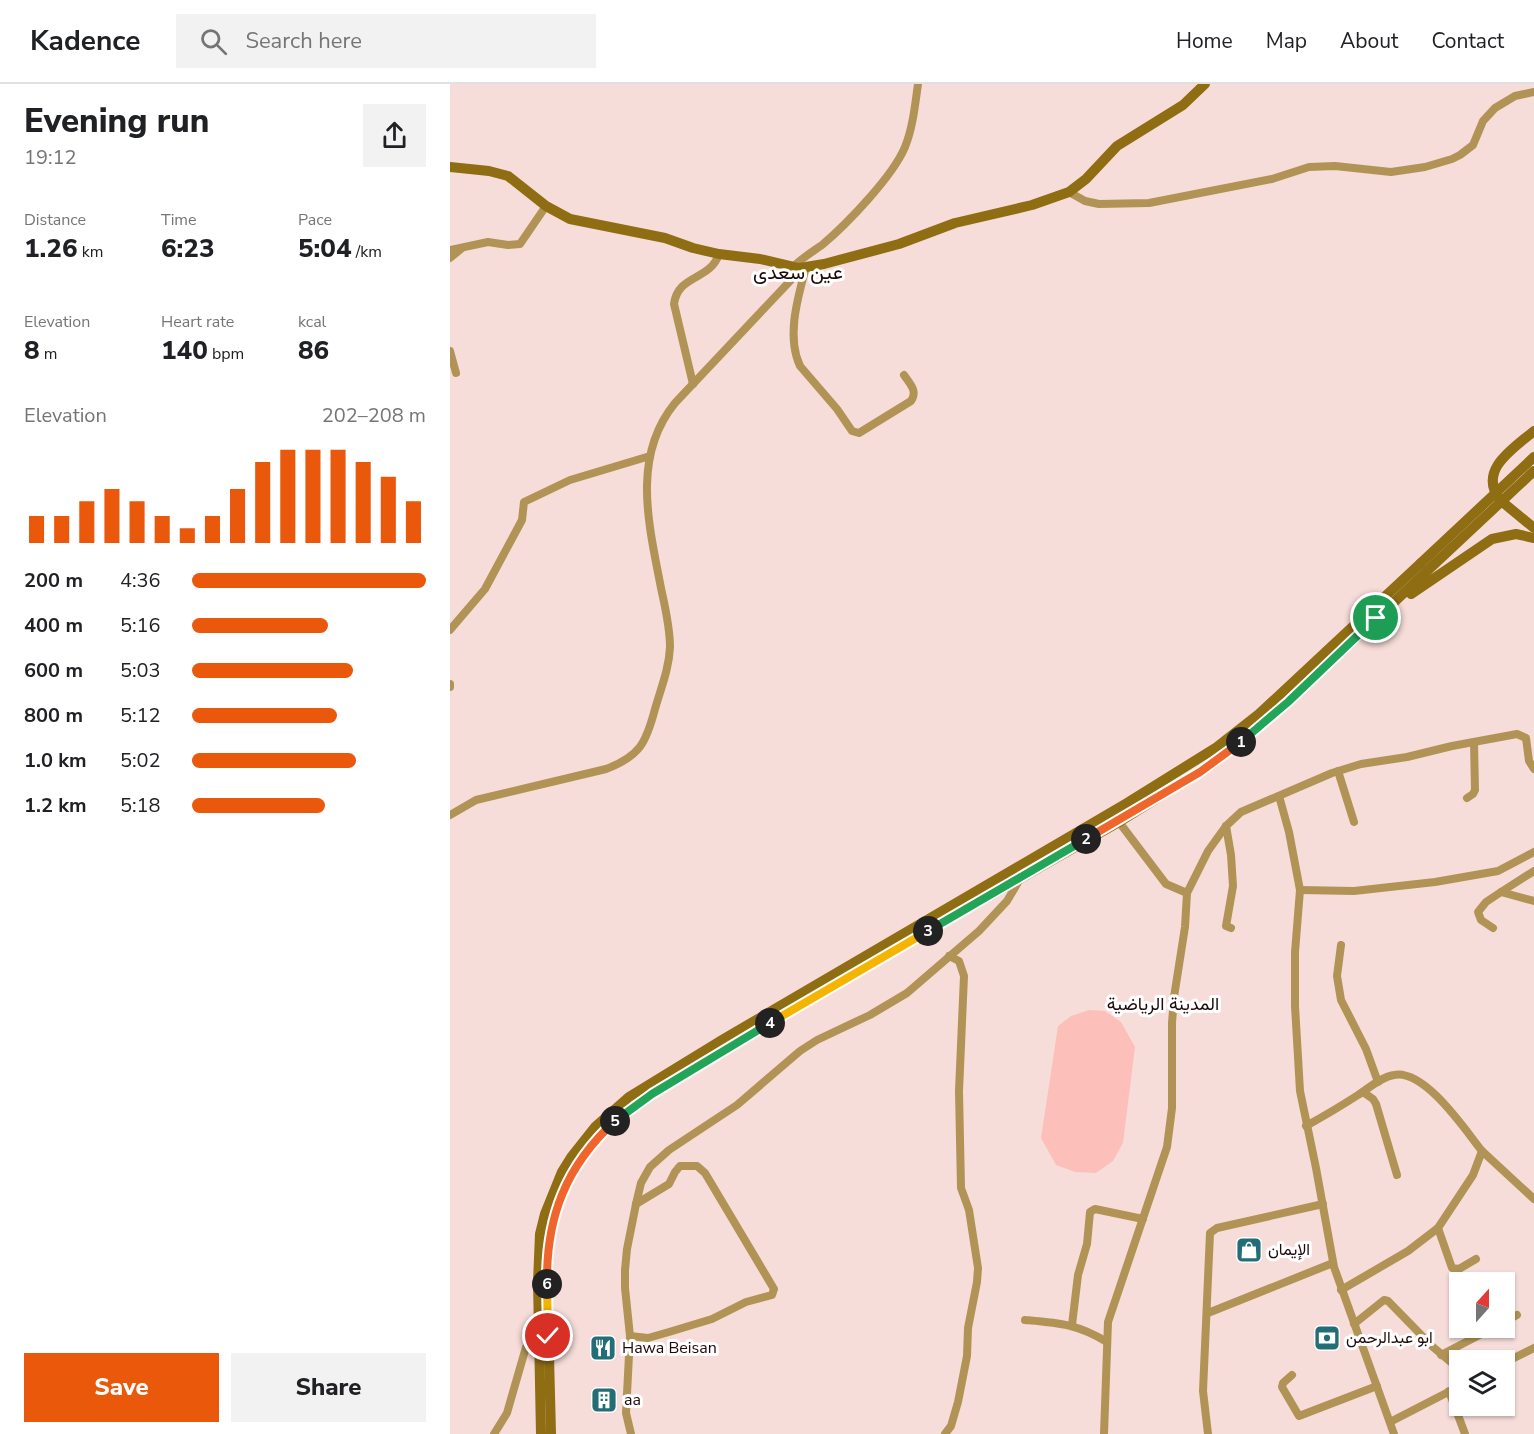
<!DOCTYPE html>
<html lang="en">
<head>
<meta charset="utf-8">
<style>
  body { margin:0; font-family:"Nunito Sans",Vazirmatn,sans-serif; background:#f2f2f2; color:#202124; height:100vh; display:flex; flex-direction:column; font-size:22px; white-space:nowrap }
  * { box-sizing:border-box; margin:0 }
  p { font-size:20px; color:#757577 }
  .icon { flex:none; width:33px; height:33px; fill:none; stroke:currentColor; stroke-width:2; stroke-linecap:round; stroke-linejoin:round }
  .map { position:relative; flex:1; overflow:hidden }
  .panel { display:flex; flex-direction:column; background:#fff; width:450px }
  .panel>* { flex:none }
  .needle { width:39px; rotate:21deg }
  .fabs { position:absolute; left:999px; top:1188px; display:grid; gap:12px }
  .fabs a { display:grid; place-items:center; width:66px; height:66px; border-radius:0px; background:#fff; box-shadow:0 2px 4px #0004; font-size:30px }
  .pin { position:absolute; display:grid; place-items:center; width:51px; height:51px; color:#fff; margin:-26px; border:3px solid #fff; border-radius:50%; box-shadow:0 2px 6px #0007 }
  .km { position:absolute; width:30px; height:30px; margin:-15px; border-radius:50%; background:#222; color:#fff; font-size:16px; line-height:30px; text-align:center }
  .round { display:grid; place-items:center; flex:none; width:63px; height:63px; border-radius:0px; background:#f2f2f2 }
  .summary { display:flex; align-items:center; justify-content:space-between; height:102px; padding:0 24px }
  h1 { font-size:33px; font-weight:800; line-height:45px }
  .metrics { display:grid; grid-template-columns:repeat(3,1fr); gap:9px; height:102px; padding:6px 24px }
  .metrics div { display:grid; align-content:center }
  .metrics b { font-size:26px; font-weight:800 }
  .metrics small { font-size:16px; font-weight:400 }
  .metrics p { font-size:16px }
  .chart { height:168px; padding:12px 24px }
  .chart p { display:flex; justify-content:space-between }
  .chart svg { width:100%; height:108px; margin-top:6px; stroke:#ea580c; stroke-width:6 }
  .button { display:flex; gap:12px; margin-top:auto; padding:12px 24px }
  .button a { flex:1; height:69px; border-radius:0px; background:#ea580c; color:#fff; font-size:24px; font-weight:800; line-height:69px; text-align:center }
  .button a+a { background:#f2f2f2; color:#202124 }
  ul { padding:0 24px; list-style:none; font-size:20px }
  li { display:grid; grid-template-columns:96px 72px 1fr; align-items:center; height:45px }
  li i { height:15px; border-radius:8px; background:#ea580c }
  header { display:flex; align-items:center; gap:36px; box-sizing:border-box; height:84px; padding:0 30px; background:#fff; border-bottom:2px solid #e0e0e0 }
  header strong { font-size:28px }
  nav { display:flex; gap:33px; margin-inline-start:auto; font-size:21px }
  .search { width:420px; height:54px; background:#f2f2f2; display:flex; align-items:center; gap:15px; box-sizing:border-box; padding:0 21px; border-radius:0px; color:#757577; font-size:22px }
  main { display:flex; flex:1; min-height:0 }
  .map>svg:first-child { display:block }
  .green { fill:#fdbfb9 }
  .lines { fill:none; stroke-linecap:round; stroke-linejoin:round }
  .street { stroke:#b19455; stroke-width:8 }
  .secondary { stroke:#8f6d13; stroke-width:10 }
  .secondary-bridge { stroke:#8f6d13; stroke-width:10 }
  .split-1-casing { stroke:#fff; stroke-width:12 }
  .split-2-casing { stroke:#fff; stroke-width:12 }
  .split-3-casing { stroke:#fff; stroke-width:12 }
  .split-4-casing { stroke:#fff; stroke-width:12 }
  .split-5-casing { stroke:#fff; stroke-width:12 }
  .split-6-casing { stroke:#fff; stroke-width:12 }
  .split-7-casing { stroke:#fff; stroke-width:12 }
  .split-1 { stroke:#22a559; stroke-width:8 }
  .split-2 { stroke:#f0652b; stroke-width:8 }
  .split-3 { stroke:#22a559; stroke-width:8 }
  .split-4 { stroke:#f5b400; stroke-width:8 }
  .split-5 { stroke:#22a559; stroke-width:8 }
  .split-6 { stroke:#f0652b; stroke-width:8 }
  .split-7 { stroke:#f5b400; stroke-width:8 }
  .labels { text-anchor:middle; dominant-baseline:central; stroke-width:6; stroke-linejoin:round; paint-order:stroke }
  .poi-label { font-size:16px; fill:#1d0908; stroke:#fff; text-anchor:start }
  .neighbourhood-label { font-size:18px; fill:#1d0908; stroke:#fff }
  .quarter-label { font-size:20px; fill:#1d0908; stroke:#fff }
</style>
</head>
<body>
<header>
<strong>Kadence</strong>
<div class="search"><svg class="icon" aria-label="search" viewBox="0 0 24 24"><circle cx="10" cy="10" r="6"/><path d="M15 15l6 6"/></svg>Search here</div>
<nav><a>Home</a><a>Map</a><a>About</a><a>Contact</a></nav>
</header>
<main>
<section class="panel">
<div class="summary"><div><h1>Evening run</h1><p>19:12</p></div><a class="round"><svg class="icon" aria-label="share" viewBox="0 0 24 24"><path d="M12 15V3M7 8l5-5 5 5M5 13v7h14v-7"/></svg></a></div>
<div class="metrics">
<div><p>Distance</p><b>1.26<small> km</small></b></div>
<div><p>Time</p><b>6:23</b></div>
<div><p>Pace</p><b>5:04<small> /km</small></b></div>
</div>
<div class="metrics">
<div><p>Elevation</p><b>8<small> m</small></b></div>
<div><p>Heart rate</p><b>140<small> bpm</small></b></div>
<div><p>kcal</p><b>86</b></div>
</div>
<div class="chart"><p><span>Elevation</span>202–208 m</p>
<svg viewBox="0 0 160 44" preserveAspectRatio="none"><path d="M5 44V33M15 44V33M25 44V27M35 44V22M45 44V27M55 44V33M65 44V38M75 44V33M85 44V22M95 44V11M105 44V6M115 44V6M125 44V6M135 44V11M145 44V17M155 44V27"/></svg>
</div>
<ul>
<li><b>200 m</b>4:36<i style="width:100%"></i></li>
<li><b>400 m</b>5:16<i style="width:58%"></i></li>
<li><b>600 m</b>5:03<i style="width:69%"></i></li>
<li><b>800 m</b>5:12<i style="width:62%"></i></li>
<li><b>1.0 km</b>5:02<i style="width:70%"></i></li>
<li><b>1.2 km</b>5:18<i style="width:57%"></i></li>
</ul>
<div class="button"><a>Save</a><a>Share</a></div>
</section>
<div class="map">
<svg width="1084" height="1350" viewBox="0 0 1084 1350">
  <rect width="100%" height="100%" fill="#f7ddda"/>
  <polygon class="green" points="639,926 655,927 671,938 685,963 673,1059 663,1077 646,1089 625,1088 606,1081 591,1054 608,942 621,932"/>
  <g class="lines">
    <g class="street">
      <polyline points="619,108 635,117 649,120 699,119 822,95 859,83 885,82 941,88 975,83 1002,75 1010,71 1023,61 1033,37 1045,24 1065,12 1084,8"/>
      <polyline points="0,166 38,158 58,161 70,160 96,122"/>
      <polyline points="0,174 11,165"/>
      <path d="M356 183C348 213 336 252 350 282L387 325 402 347 409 349 461 317C468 307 460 300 454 291"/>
      <polyline points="0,267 6,289"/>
      <path d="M243 300 224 220C228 190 260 197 269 170"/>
      <polyline points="0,546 35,505 72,436 74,418 120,396 200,372"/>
      <polyline points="0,600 0,603"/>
      <polyline points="888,687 904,738"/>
      <polyline points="829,712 839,748 850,806 845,868 845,922 850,1007 866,1084 884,1183 944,1350"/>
      <polyline points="1017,714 1023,710 1025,706 1024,658"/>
      <path d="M0 731 26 716 156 685C190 672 196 659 205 625 211 604 219 585 220 563 220 543 215 523 211 504 199 441 181 373 225 319L341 196 343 183C352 174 362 168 372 161 397 140 443 92 455 63 463 43 465 21 468 0"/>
      <polyline points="669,738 716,800 737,809"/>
      <polyline points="776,742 781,771 783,802 776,842 781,844"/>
      <polyline points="1084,787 1051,808 1084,817"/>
      <polyline points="850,806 904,807 985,798 1048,787 1084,768"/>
      <polyline points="1043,844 1031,836 1028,828 1036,818 1051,808"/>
      <polyline points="891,861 887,892 891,916 916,965 928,998"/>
      <polyline points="913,1008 923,1015 926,1020 947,1091"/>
      <path d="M856 1042C874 1032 891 1022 908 1011 919 1004 931 993 944 991 975 985 1015 1046 1032 1067"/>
      <polyline points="988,1144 1002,1184 1009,1185 1026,1175"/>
      <polyline points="891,1206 958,1167 988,1144 1023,1091 1032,1067 1084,1115"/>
      <polyline points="758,1229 883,1179"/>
      <path d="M575 1236C609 1239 627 1240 657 1258"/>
      <polyline points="1054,1238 1067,1231"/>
      <polyline points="904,1240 934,1216 938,1217 983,1263 1010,1286"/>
      <polyline points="622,1241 628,1191 637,1160 640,1128 645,1125 693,1135"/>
      <polyline points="180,1252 198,1254 219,1248 262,1235 296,1218 322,1211 324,1205 255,1089 247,1082 230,1082 225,1088 219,1100 186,1120"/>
      <polyline points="991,1271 1043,1244"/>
      <polyline points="1054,1279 1084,1264"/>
      <polyline points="842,1291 833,1299 832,1303 849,1332 927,1302"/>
      <polyline points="999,1307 1015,1350"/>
      <polyline points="940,1338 1010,1302"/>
      <polyline points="44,1350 57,1329 76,1263 90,1254"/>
      <polyline points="181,1350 176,1329 180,1252 175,1204 175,1186 177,1165 186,1120 191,1099 200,1083 219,1066 287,1021 350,967 367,956 420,931 457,909 529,847 557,817 570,795"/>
      <polyline points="495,1350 501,1342 508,1318 517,1272 518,1244 527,1198 528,1184 519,1126 511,1104 509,1007 514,892 509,877 499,872"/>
      <polyline points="654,1350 658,1238 717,1063 722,1024 722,939 724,913 735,843 737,809 758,767 776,742 791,728 882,689 911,680 957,673 1002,662 1067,650 1076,654 1079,677 1084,685"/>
      <polyline points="758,1350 753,1307 760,1149 767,1144 873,1120"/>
    </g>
    <g class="secondary">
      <polyline points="0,83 39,87 58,92 96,122 120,135 215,154 243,164 269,170 310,175 349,184 356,183 374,180 449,160 505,139 582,121 619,108 636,95 667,62 733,21 755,0"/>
      <path d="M1084 347C1064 364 1027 386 1050 416L1084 444"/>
      <polyline points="961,510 1042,455 1066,450 1084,454"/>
      <polyline points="91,1350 88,1198 90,1150 95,1130 112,1088 122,1072 145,1043 179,1013 272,956 677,719 767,663 809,630 971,479"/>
      <polyline points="101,1350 97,1194 100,1149 110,1114 119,1095 134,1069 151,1049 167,1034 202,1010 351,920 669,738 761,681 799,652 838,618 977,487"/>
    </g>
    <g class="secondary-bridge">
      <polyline points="971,479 1084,373"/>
      <polyline points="977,487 1084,387"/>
    </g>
  </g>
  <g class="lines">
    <defs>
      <polyline id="split-1" points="791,658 838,618 926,534"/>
      <polyline id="split-2" points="636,755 750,688 791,658"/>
      <polyline id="split-3" points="478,847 636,755"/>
      <polyline id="split-4" points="320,939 478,847"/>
      <polyline id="split-5" points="165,1037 202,1010 320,939"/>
      <path id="split-6" d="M97 1200C96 1133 116 1082 165 1037"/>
      <polyline id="split-7" points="97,1200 98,1252"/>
    </defs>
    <use href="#split-1" class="split-1-casing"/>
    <use href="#split-2" class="split-2-casing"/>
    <use href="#split-3" class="split-3-casing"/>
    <use href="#split-4" class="split-4-casing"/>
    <use href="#split-5" class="split-5-casing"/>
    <use href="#split-6" class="split-6-casing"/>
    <use href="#split-7" class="split-7-casing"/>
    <use href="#split-1" class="split-1"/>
    <use href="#split-2" class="split-2"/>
    <use href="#split-3" class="split-3"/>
    <use href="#split-4" class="split-4"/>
    <use href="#split-5" class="split-5"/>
    <use href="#split-6" class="split-6"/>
    <use href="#split-7" class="split-7"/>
  </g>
  <defs>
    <symbol id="shop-square" viewBox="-11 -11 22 22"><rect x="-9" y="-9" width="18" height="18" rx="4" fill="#236d76" stroke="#fff"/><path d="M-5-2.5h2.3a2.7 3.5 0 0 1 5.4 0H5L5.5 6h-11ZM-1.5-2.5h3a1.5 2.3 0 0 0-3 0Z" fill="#fff"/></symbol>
    <symbol id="bank-square" viewBox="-11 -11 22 22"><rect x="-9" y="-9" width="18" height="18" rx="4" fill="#236d76" stroke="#fff"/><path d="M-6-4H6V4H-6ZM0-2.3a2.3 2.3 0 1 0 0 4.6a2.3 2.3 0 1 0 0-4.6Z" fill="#fff"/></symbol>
    <symbol id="restaurant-square" viewBox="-11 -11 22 22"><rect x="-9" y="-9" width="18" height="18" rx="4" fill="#236d76" stroke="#fff"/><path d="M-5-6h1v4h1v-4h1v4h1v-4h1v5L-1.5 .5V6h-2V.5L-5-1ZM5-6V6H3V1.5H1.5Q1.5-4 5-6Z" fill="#fff"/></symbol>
    <symbol id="building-square" viewBox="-11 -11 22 22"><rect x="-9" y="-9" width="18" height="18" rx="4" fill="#236d76" stroke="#fff"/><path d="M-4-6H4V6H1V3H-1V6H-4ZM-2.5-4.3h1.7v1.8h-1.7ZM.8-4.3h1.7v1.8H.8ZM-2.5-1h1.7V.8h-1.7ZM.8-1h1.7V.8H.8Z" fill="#fff"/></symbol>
  </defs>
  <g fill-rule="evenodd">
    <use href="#shop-square" x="784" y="1151" width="30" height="30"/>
    <use href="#bank-square" x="862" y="1239" width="30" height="30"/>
    <use href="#restaurant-square" x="138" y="1249" width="30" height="30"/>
    <use href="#building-square" x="139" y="1301" width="30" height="30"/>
  </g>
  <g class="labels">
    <g class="poi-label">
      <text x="818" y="1166">الإيمان</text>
      <text x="896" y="1254">ابو عبدالرحمن</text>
      <text x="172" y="1264">Hawa Beisan</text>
      <text x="174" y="1316">aa</text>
    </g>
    <g class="neighbourhood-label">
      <text x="713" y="920">المدينة الرياضية</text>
    </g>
    <g class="quarter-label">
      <text x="348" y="188">عين سعدى</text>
    </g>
  </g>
</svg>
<div class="fabs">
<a><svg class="needle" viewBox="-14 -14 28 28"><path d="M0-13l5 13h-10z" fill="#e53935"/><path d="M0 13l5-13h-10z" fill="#757577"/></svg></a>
<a><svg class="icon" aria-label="layers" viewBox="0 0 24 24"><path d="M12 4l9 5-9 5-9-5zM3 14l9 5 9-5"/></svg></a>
</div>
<div class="pin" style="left:926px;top:534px;background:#1e9e55"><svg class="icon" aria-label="arrive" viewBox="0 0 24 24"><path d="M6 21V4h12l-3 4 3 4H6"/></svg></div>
<div class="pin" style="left:98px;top:1252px;background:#d93025"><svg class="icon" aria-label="check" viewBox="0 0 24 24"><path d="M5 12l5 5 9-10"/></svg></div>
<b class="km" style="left:791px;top:658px">1</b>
<b class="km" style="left:636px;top:755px">2</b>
<b class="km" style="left:478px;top:847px">3</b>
<b class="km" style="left:320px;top:939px">4</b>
<b class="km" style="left:165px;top:1037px">5</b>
<b class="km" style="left:97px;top:1200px">6</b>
</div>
</main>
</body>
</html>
